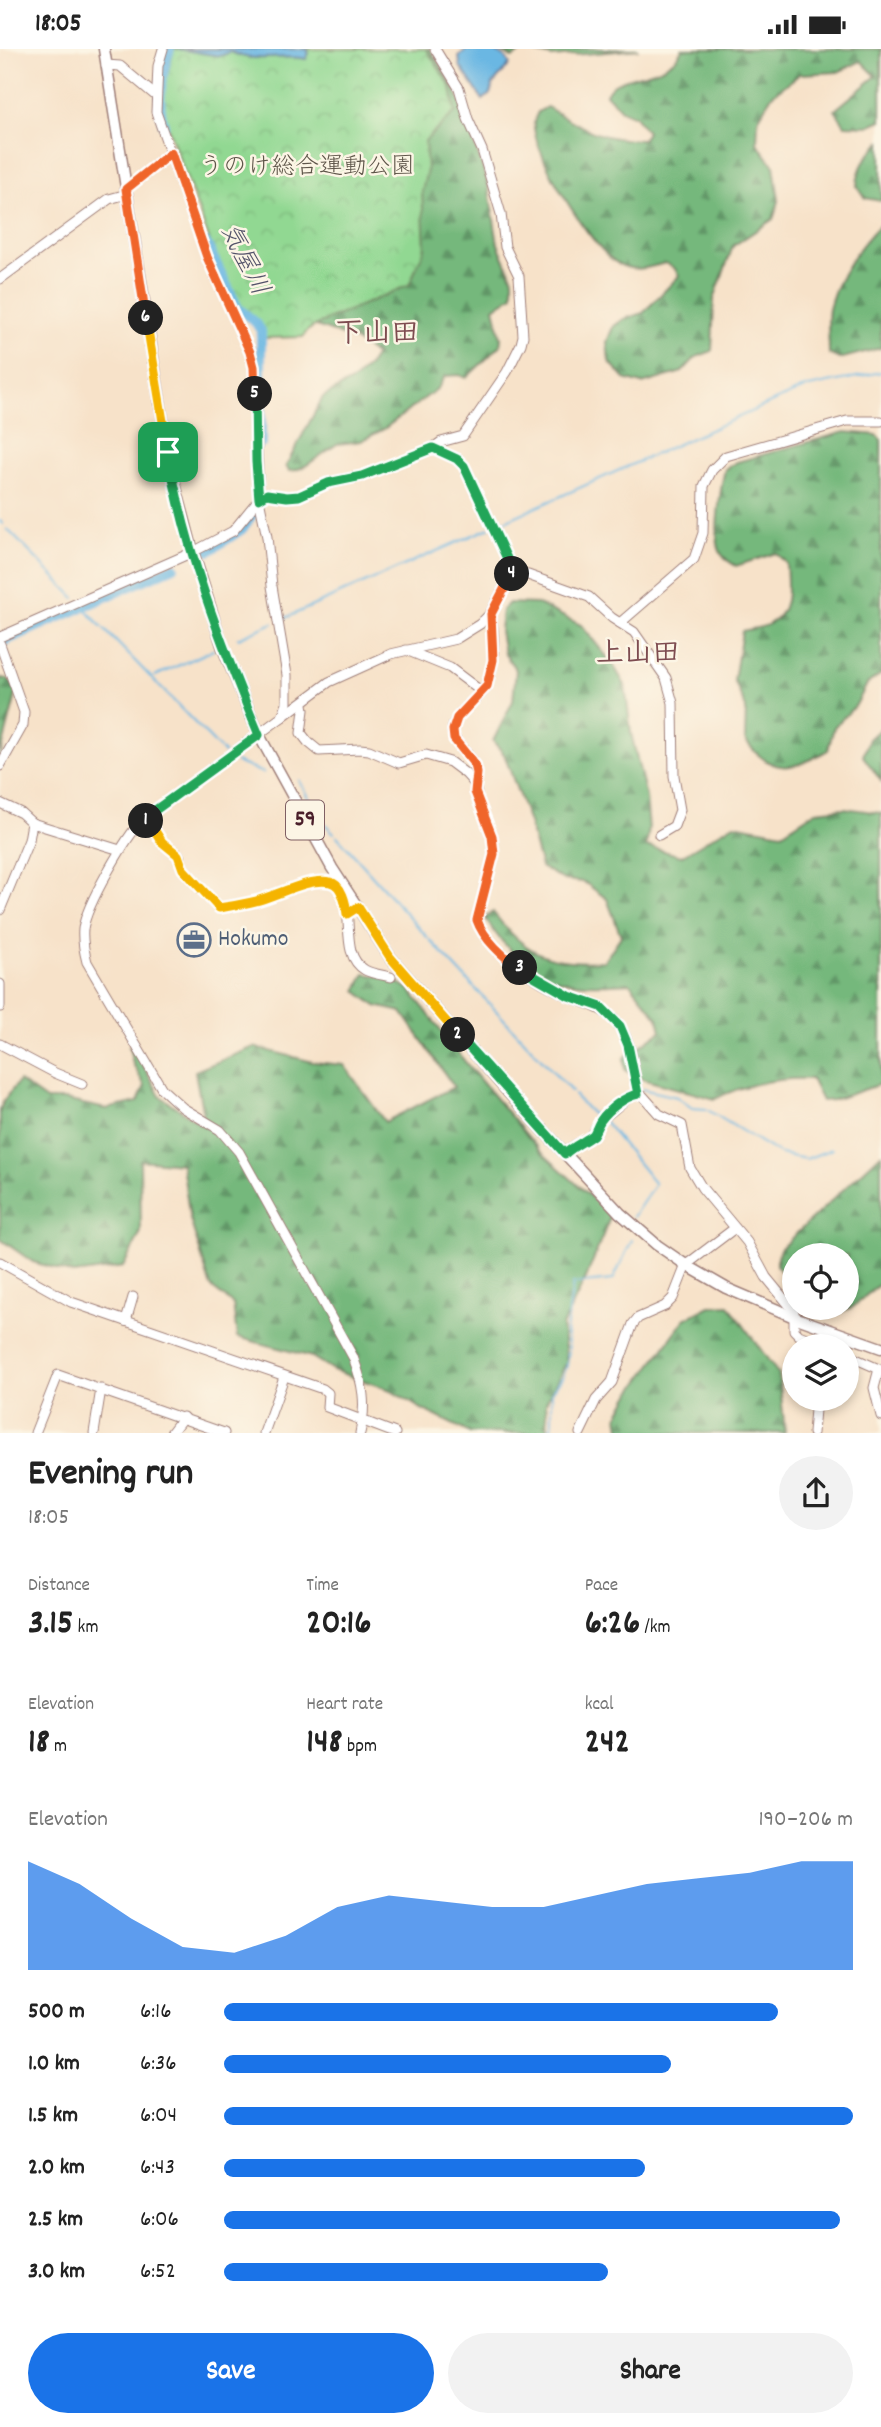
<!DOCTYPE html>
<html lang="en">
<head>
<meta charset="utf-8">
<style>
  body { margin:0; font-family:Dekko,"Klee One",sans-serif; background:#f2f2f2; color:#222; height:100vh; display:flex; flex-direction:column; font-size:26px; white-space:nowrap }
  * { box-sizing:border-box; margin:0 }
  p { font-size:23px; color:#767676 }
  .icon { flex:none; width:38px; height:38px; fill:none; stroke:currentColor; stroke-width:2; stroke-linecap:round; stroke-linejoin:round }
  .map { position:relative; height:1384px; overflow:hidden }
  .side { display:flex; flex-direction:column; background:#fff; flex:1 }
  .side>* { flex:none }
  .controls { position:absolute; left:782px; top:1194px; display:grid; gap:14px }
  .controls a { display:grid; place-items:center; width:77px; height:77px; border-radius:50%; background:#fff; box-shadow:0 4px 10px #0003; font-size:35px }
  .pin { position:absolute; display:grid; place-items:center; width:60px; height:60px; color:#fff; margin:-30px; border-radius:14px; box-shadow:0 4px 10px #0006 }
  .km { position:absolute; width:35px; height:35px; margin:-18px; border-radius:50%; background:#222; color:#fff; font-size:19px; line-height:35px; text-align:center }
  .round { display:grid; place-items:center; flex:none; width:74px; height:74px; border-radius:37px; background:#f2f2f2 }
  .overview { display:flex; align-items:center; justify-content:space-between; height:119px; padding:0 28px }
  h1 { font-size:38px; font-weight:700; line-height:52px }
  .stats { display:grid; grid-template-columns:repeat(3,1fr); gap:10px; height:119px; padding:7px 28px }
  .stats div { display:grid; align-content:center }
  .stats b { font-size:35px; font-weight:700 }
  .stats small { font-size:19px; font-weight:400 }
  .stats p { font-size:19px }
  .chart { height:196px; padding:14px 28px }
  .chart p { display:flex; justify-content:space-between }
  .chart svg { width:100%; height:126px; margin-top:7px; fill:#1a73e8; opacity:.7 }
  .action { display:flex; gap:14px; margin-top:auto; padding:14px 28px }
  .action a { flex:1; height:80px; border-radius:42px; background:#1a73e8; color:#fff; font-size:28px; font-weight:700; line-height:80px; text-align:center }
  .action a+a { background:#f2f2f2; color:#222 }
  ul { padding:0 28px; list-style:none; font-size:23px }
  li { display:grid; grid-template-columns:112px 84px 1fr; align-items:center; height:52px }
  li i { height:18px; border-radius:9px; background:#1a73e8 }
  .status { display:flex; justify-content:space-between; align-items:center; height:49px; padding:0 35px; background:#fff; direction:ltr }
  .status svg { height:19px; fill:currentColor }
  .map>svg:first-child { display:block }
  .forest { fill:url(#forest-firs); stroke:#5f6c54; stroke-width:2 }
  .park { fill:url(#park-crowns); stroke:#6e7c5e; stroke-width:2 }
  .water { fill:#6ab7e3; stroke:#5a6b87; stroke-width:2 }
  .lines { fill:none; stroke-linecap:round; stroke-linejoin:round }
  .stream { stroke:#6ab7e3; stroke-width:2 }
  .river { stroke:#6ab7e3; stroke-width:10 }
  .minor-casing { stroke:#a0807a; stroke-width:11 }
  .major-casing { stroke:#a0807a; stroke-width:13 }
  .minor { stroke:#fff; stroke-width:9 }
  .major { stroke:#fff; stroke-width:10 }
  .split-1-casing { stroke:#fff; stroke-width:14 }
  .split-2-casing { stroke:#fff; stroke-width:14 }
  .split-3-casing { stroke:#fff; stroke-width:14 }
  .split-4-casing { stroke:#fff; stroke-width:14 }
  .split-5-casing { stroke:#fff; stroke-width:14 }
  .split-6-casing { stroke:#fff; stroke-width:14 }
  .split-7-casing { stroke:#fff; stroke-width:14 }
  .split-1 { stroke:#22a559; stroke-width:9 }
  .split-2 { stroke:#f5b400; stroke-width:9 }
  .split-3 { stroke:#22a559; stroke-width:9 }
  .split-4 { stroke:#f0652b; stroke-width:9 }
  .split-5 { stroke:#22a559; stroke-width:9 }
  .split-6 { stroke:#f0652b; stroke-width:9 }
  .split-7 { stroke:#f5b400; stroke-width:9 }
  .labels { text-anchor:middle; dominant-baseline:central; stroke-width:5; stroke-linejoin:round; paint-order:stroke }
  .shield { fill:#fcf5e5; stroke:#7f5f63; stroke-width:2 }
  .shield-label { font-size:23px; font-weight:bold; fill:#4a1f2b }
  .park-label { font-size:24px; fill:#5f564a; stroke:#fcf5e5 }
  .service-label { font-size:24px; fill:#4e5e75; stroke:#fcf5e5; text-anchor:start }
  .water-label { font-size:26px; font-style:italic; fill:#55546b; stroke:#fcf5e5 }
  .quarter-label { font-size:28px; font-weight:bold; fill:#7e4c50; stroke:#fcf5e5 }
</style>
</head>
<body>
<div class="status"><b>18:05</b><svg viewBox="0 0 49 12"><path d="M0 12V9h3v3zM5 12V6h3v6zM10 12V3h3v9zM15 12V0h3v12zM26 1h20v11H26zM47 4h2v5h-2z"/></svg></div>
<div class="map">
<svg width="881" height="1384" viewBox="0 0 881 1384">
  <defs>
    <pattern id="forest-firs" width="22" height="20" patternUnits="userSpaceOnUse" patternTransform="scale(1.75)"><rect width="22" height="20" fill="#74b87c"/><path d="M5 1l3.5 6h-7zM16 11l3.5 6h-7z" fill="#619566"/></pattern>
    <pattern id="park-crowns" width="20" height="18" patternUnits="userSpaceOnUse" patternTransform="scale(1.75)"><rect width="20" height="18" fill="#91d892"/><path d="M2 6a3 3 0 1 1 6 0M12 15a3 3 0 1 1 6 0" fill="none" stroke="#7fb97e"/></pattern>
  </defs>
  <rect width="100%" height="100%" fill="#fcf5e5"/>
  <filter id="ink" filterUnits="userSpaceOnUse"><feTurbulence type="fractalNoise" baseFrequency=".0143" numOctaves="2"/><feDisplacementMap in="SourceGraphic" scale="14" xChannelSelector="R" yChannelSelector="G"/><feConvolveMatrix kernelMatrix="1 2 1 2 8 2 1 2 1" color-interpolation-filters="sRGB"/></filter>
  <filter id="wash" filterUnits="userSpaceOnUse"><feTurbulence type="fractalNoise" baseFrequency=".00686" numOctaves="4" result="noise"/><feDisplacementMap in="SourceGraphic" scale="28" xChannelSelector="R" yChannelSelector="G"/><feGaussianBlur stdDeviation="1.57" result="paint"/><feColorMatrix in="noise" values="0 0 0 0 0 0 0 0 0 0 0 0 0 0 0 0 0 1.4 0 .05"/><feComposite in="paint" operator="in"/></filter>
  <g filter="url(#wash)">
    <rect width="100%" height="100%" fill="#f7e2c9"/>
    <g class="forest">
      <polygon points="348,0 430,0 456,42 488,135 498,195 513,230 513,246 494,259 501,289 500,297 466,329 459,326 445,327 438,339 384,380 361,392 337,395 307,416 296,421 289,422 286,417 323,348 355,330 370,315 376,306 353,290 311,275"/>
      <polygon points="498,0 639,0 552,8 524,1 512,9"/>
      <path d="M682 0H881V71L868 77 845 76 835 61 876 27 861 12 838 23 800 25 772 46 758 70 757 94 774 117 779 152 773 170 733 197 714 250 712 302 696 308 682 323 642 335 625 330 609 312 607 293 613 278 624 270 643 264 679 227 675 220 666 214C649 218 636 224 619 215 592 201 536 109 534 78 533 74 536 67 538 63L547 58C583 79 599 91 642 91L647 83 635 67 621 61 606 45C608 42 610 38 613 36 631 24 671 26 682 0Z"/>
      <path d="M881 93V152L865 149 857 137C858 118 867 106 881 93Z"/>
      <path d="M881 175V299L839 310 829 305C829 291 827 274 829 260 835 231 860 195 881 175Z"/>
      <path d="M845 383 877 386 881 391V625L867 635 856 656 834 678 828 701C793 722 772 727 745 691L746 659 734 631 742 582C751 580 762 579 769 575 792 564 787 535 786 514L776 504 736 517C730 513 722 509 720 502 713 487 721 437 725 420L737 413Z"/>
      <path d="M509 554 538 555 581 576 612 614 625 636 631 684 646 748 649 780 646 797 681 807 734 775 782 784 816 762 844 759 881 764V1035L833 1051 822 1052 811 1030C779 1028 744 1035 715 1050L642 1030 625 1021 624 1009 661 982 658 969 630 934C608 935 585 937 564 932 531 925 502 897 485 869L493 863C525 906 551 916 604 912L621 887 607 850 584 833 564 831 541 818 529 774 504 705 493 692 513 652 516 621 504 604 500 582 502 561Z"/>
      <polygon points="0,629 8,630 17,642 0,708"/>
      <polygon points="881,679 881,732 863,707 869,690"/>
      <polygon points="365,925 391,929 409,940 470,1019 540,1102 611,1166 586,1229 562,1277 567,1313 546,1353 548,1384 470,1384 422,1360 388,1340 333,1321 312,1308 237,1288 233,1255 211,1238 190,1170 182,1115 140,1111 141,1183 123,1218 74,1225 33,1213 0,1190 0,1062 4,1051 19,1032 46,1051 65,1051 106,1060 138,1053 145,1037 133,1015 129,998 134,999 160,1047 205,1078 195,1022 254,998 313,1013 344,1016 385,1073 454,1038 402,963 376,957 356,942"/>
      <polygon points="881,1105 881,1236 877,1237 853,1258 840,1263 834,1258 847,1258 847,1206 794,1206 794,1235 788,1231 776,1216 780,1200"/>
      <polygon points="729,1256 779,1326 785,1384 621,1384 618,1367 628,1348 685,1270 710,1257"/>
    </g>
    <polygon class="park" points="174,0 426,0 451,38 455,63 425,92 427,121 422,142 425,199 409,236 320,274 307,282 303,288 265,289 238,252 212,198 164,68 164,36"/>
    <g class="water">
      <path d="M177 0H307L309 4 306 10C281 5 255 15 231 3L220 7Z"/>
      <path d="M467 0C485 0 502 0 510 15L493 35 490 45 483 51 460 17 459 7Z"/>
    </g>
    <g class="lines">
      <g class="stream">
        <polyline points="0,472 3,475"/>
        <polyline points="496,476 804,339 881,323"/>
        <polyline points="7,480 75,549"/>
        <polyline points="87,562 102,578"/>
        <polyline points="283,570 489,479"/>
        <polyline points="104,580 224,704"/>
        <polyline points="238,589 273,574"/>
        <polyline points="155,627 213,601"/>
        <polyline points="236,713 263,724"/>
        <polyline points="299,731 319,769 334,784"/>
        <polyline points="337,787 428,889"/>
        <polyline points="430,891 572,1043"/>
        <polyline points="642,1040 677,1048 692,1059 706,1060 780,1105 806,1110 832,1100"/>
        <polyline points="574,1046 597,1070"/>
        <polyline points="604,1072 655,1135 633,1168"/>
        <polyline points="549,1384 552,1375 552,1343 563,1327 567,1317 569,1300 566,1282 573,1235 613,1231 632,1191"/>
      </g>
      <g class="river">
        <path d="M164 76C156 54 162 22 170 0"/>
        <polyline points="206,194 238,259 256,274 261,282 261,394"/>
        <polyline points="209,502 242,480 255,462"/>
        <polyline points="5,592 174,518"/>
      </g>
    </g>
  </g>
  <g filter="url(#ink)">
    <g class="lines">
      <defs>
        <g id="minor">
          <path d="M163 0 158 17 156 63 207 208 250 303 254 318 259 450 267 488 272 537 287 626V654L282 668 143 770C126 788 86 856 83 880 82 892 84 902 87 913L162 1040 183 1059 220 1081 239 1103 353 1308C363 1334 367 1356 360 1384"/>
          <polyline points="106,16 120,17 156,47"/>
          <polyline points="126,140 171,104"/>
          <polyline points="0,230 109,150 127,145"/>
          <polyline points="512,524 528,526 589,548 612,569 634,583 666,629 673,654 674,727 680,761 674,777 659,786"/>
          <polyline points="620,574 694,510 703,484 704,437 712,421 726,407 847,372 881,372"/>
          <polyline points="0,588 193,503 233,482 259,450 267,445 287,448 299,447 328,434 362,427 433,399 441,393 463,387 507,323 521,295 523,287 519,227 505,198 501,165 482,101 468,70 459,39 435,0"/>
          <polyline points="0,595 24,663 23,676 0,717"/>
          <path d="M406 601 450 619 482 643C495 630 496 582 490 565"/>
          <path d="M303 655 304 661 301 684 308 693 319 702 360 700 369 701 399 714 426 706 450 713 466 725 475 735 478 751 492 787 494 805 477 871C489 905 540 934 571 948 589 956 608 960 620 978 633 996 634 1024 638 1045"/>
          <polyline points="282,668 329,633 391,605 456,590 480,575 490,565 512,524 510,516 464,417 457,410 433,399"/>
          <path d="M475 735C476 731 477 728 477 724 476 704 442 692 456 671 462 661 474 652 482 643"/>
          <polyline points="0,754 21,764 32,774 120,801"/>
          <path d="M143 770 150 774 162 793 179 806 183 820 219 859C231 857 243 855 256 852 272 848 318 825 333 834 361 850 335 904 365 921 372 925 383 926 391 928"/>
          <polyline points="0,861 29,791 32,774"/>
          <polyline points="0,935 0,958"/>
          <polyline points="0,995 55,1024 82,1035"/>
          <polyline points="565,1105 575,1096 590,1088 601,1071 630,1047 638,1045 643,1047 659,1065 682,1076 690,1119 702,1139 747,1193 766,1228 794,1262 794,1281 799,1286 827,1297"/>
          <polyline points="0,1213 71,1253 323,1340 328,1344 327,1358 395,1384"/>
          <polyline points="126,1272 133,1248"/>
          <polyline points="847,1306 879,1320 874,1339 881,1367"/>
          <polyline points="35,1384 58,1326 224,1384"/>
          <polyline points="94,1384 101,1340"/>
          <polyline points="171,1384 183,1368"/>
          <polyline points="264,1384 284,1328"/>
          <polyline points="580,1384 596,1351 612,1333 633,1275 638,1269 665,1257 673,1249 686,1216 735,1179"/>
          <polyline points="813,1384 816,1349"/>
        </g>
        <polyline id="major" points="104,0 170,416 193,503 223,599 259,686 332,819 390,908 507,1042 620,1164 657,1196 686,1216 726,1239 794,1268 881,1299"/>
      </defs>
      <use href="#minor" class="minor-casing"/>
      <use href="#major" class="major-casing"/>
      <use href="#minor" class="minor"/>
      <use href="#major" class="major"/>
    </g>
  </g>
  <g class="lines" filter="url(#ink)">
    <defs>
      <path id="split-1" d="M146 772 143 770 259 686C221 595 185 501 168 403"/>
      <path id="split-2" d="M146 772 150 774 162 793 178 806 183 820 219 859C231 857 244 855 256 852 276 847 310 828 330 833 342 835 346 855 347 865L358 858 390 908 458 986"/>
      <path id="split-3" d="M458 986 565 1105C573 1097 587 1091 593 1086 596 1082 598 1075 601 1071 609 1060 624 1048 638 1045L628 996 620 977 601 958 569 947 520 919"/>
      <path id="split-4" d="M512 525 491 565 493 611 487 637 457 669 453 681 454 690 475 716 477 724 475 743 492 787 494 805 477 871C483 889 504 909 520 919"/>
      <polyline id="split-5" points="255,345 256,413 259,450 267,445 287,448 299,447 328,434 362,427 433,399 457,410 464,417 510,516 512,525"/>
      <polyline id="split-6" points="146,269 126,140 171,104 207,208 250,303 254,318 255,345"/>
      <polyline id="split-7" points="146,269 168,403"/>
    </defs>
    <use href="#split-1" class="split-1-casing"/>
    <use href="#split-2" class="split-2-casing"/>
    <use href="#split-3" class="split-3-casing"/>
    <use href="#split-4" class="split-4-casing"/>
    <use href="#split-5" class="split-5-casing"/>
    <use href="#split-6" class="split-6-casing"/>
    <use href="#split-7" class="split-7-casing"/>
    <use href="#split-1" class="split-1"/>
    <use href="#split-2" class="split-2"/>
    <use href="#split-3" class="split-3"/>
    <use href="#split-4" class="split-4"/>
    <use href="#split-5" class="split-5"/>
    <use href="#split-6" class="split-6"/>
    <use href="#split-7" class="split-7"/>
  </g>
  <defs>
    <symbol id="office-ring" viewBox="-11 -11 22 22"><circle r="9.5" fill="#fcf5e5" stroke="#5c6f8a" stroke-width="1.5"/><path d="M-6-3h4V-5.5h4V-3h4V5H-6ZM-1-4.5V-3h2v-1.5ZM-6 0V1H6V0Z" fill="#5c6f8a"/></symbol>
  </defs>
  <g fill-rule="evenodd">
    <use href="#office-ring" x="175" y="872" width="38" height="38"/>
  </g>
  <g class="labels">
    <rect class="shield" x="286" y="751.5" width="38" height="39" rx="5"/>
    <g class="shield-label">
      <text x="305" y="771">59</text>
    </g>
    <g class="park-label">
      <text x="307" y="119">うのけ総合運動公園</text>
    </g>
    <g class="service-label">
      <text x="218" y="891">Hokumo</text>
    </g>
    <g class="water-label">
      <text transform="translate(243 211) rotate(63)">気屋川</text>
    </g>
    <g class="quarter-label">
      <text x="377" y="287">下山田</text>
      <text x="638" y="607">上山田</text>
    </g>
  </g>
</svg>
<div class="controls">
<a><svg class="icon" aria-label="locate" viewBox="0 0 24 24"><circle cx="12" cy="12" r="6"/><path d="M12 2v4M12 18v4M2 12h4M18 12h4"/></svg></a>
<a><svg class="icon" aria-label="layers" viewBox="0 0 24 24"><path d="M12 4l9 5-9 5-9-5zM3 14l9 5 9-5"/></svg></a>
</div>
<div class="pin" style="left:168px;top:403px;background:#1e9e55"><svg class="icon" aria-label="arrive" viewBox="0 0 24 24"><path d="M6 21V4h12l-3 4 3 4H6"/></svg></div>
<b class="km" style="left:146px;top:772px">1</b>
<b class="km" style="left:458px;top:986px">2</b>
<b class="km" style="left:520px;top:919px">3</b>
<b class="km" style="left:512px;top:525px">4</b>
<b class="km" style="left:255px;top:345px">5</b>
<b class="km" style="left:146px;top:269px">6</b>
</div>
<section class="side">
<div class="overview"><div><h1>Evening run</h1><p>18:05</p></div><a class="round"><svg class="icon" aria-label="share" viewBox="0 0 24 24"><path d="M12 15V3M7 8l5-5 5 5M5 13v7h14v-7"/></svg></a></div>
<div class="stats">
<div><p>Distance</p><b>3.15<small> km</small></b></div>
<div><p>Time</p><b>20:16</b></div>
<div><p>Pace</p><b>6:26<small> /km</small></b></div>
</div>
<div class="stats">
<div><p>Elevation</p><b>18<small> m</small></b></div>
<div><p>Heart rate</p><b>148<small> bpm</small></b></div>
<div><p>kcal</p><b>242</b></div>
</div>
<div class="chart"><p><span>Elevation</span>190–206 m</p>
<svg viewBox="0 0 160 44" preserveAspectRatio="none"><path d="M0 44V6L10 14L20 26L30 36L40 38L50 32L60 22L70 18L80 20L90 22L100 22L110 18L120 14L130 12L140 10L150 6L160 6V44z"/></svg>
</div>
<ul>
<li><b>500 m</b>6:16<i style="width:88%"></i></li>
<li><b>1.0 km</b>6:36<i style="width:71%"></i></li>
<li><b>1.5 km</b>6:04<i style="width:100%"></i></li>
<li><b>2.0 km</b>6:43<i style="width:67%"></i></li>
<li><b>2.5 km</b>6:06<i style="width:98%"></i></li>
<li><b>3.0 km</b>6:52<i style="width:61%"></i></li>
</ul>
<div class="action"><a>Save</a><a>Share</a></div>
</section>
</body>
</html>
